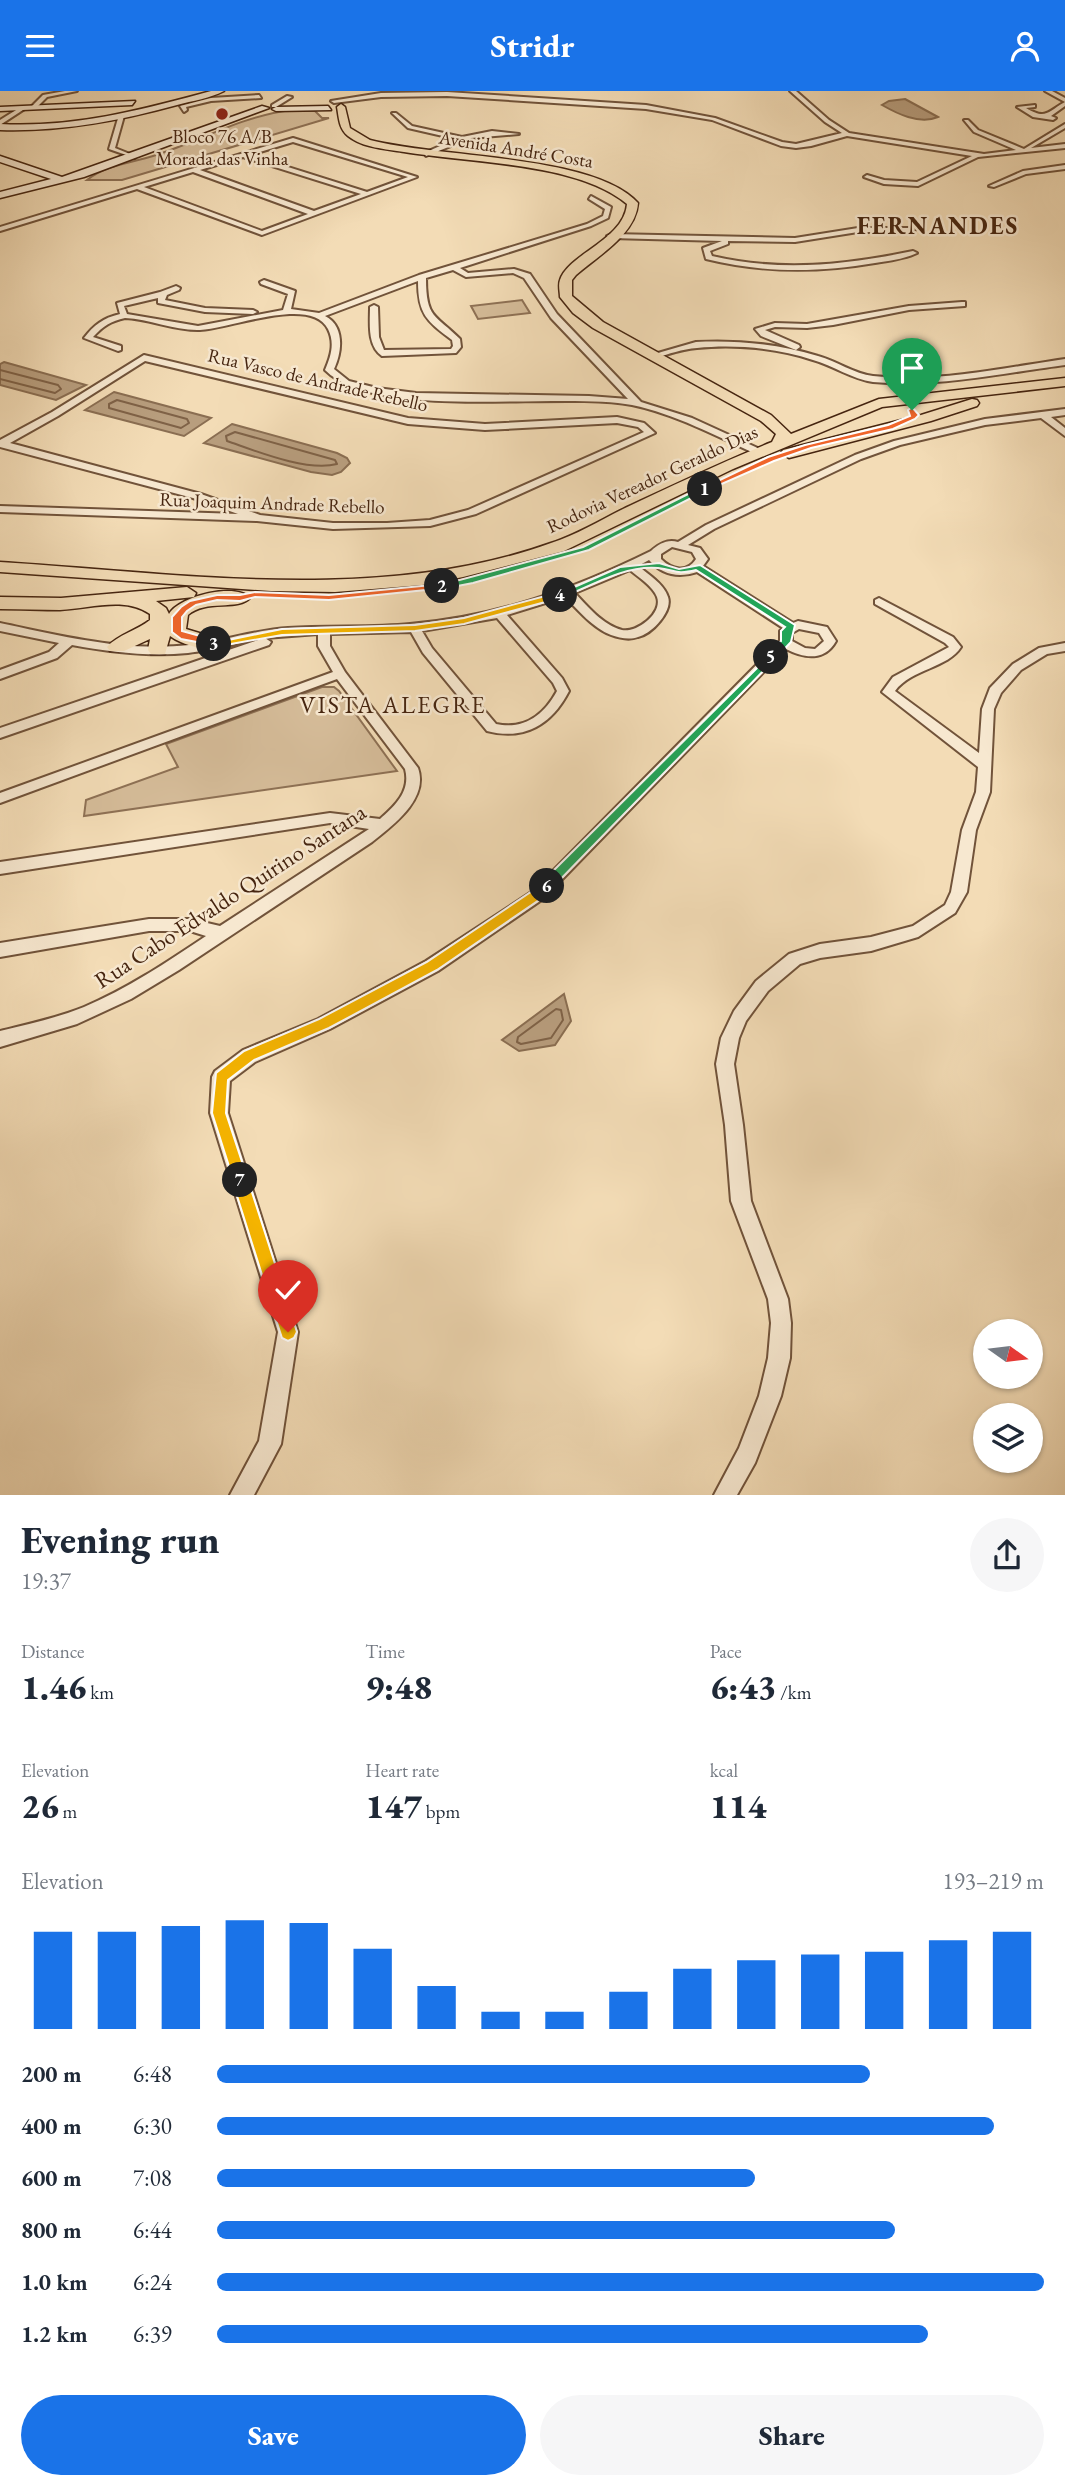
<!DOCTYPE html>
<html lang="en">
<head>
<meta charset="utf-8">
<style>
  body { margin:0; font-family:"EB Garamond",serif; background:#f6f6f7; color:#1f2937; height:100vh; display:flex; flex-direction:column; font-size:26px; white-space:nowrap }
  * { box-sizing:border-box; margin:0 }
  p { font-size:23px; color:#747a83 }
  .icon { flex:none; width:38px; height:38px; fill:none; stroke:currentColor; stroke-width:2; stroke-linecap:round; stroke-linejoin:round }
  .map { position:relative; height:1404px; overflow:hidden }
  .sheet { display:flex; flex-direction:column; background:#fff; flex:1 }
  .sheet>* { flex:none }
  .needle { width:46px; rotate:104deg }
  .controls { position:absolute; left:973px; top:1228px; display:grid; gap:14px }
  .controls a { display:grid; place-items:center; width:70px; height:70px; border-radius:50%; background:#fff; box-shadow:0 2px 5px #0004; font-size:35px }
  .pin { position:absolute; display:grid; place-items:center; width:60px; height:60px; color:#fff; margin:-72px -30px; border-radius:50% 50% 50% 0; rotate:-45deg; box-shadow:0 0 7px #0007 }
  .pin .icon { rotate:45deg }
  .km { position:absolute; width:35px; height:35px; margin:-18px; border-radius:50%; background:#222; color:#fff; font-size:19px; line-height:35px; text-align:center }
  .round { display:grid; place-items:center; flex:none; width:74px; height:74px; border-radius:37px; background:#f6f6f7 }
  .overview { display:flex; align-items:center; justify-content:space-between; height:119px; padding:0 21px }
  h1 { font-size:38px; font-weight:800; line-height:52px }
  .figures { display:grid; grid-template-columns:repeat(3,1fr); gap:10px; height:119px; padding:7px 21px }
  .figures div { display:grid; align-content:center }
  .figures b { font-size:35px; font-weight:800 }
  .figures small { font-size:19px; font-weight:400 }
  .figures p { font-size:19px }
  .chart { height:196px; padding:14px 21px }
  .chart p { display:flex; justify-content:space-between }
  .chart svg { width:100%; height:126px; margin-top:7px; stroke:#1a73e8; stroke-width:6 }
  .button { display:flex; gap:14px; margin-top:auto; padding:14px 21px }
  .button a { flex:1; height:80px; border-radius:42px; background:#1a73e8; color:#fff; font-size:28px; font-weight:800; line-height:80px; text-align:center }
  .button a+a { background:#f6f6f7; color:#1f2937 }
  ul { padding:0 21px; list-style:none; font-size:23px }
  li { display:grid; grid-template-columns:112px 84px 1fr; align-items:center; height:52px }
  li i { height:18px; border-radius:9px; background:#1a73e8 }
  header { display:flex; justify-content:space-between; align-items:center; height:91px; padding:0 21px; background:#1a73e8; color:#fff; font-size:32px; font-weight:800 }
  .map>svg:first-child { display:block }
  .green { fill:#d6bd9a; stroke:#8e7155; stroke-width:2 }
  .water { fill:#b89e7e; stroke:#8a6e52; stroke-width:2 }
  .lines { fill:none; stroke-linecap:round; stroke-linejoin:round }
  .shore { stroke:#7f6247; stroke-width:2 }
  .street-casing { stroke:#71533a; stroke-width:4 }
  .secondary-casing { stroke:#462510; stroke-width:3 }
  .primary-casing { stroke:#462510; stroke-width:3 }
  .street { fill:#f7e8d0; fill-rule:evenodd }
  .secondary { fill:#f7e8d0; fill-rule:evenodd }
  .primary { fill:#f3dcb6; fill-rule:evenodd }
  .split-1 { fill:#f0652b; stroke:#fff; stroke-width:2 }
  .split-2 { fill:#22a559; stroke:#fff; stroke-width:2 }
  .split-3 { fill:#f0652b; stroke:#fff; stroke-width:2 }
  .split-4 { fill:#f5b400; stroke:#fff; stroke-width:2 }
  .split-5 { fill:#22a559; stroke:#fff; stroke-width:2 }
  .split-6 { fill:#22a559; stroke:#fff; stroke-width:2 }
  .split-7 { fill:#f5b400; stroke:#fff; stroke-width:2 }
  .split-8 { fill:#f5b400; stroke:#fff; stroke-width:2 }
  .poi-dot { fill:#8f2418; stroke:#f7e8d0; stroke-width:2.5 }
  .labels { text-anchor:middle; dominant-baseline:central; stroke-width:5; stroke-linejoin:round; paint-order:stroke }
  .far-poi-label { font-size:19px; fill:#462510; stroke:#f7e8d0 }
  .far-street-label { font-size:19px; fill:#462510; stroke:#f7e8d0 }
  .street-label { font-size:23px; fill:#462510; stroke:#f7e8d0 }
  .far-district-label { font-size:24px; font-weight:bold; letter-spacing:2px; fill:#462510; stroke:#f7e8d0 }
  .neighbourhood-label { font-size:24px; letter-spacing:2px; fill:#462510; stroke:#f7e8d0 }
</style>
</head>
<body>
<header><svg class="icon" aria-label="menu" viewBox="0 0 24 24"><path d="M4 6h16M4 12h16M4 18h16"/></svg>Stridr<svg class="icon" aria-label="person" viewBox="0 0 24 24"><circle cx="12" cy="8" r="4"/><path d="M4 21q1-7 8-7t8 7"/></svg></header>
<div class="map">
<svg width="1065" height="1404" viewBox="0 0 1065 1404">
  <rect width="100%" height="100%" fill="#f3dcb6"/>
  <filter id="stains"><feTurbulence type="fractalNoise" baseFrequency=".00286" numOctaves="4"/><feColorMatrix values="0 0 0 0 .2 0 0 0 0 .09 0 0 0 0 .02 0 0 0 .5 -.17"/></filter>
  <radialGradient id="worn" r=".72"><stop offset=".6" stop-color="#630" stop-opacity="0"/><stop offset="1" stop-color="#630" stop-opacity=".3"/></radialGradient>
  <g class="green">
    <path d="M292 19 315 20 322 27H329L122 89H87C106 74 130 72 153 65 201 50 241 25 292 19Z"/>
    <polygon points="522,209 530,222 478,228 471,215"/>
    <polygon points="322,596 334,596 339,600 397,680 84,725 86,709 178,676 166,653"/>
  </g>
  <g class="water">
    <path d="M905 8 938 26C919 34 896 22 882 14L889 10Z"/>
    <polygon points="4,271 86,294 56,309 0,294 0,273"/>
    <polygon points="114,301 211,327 184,345 85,319"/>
    <polygon points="232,333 337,362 347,367 350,372 341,381 332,384 311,381 204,352"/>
    <polygon points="564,903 571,930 555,954 519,960 502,949"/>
  </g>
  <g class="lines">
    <g class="shore">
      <polyline points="0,279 58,294 61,298 55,302 0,288"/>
      <polygon points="117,309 187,328 189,332 181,337 109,317 109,313"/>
      <path d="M235 341 335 369 337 373C307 381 256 360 227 350L226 345Z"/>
      <polygon points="556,918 561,919 563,929 551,947 521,953 517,951 518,946"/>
    </g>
    <defs>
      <g id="street">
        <polygon points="65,0 77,0 47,6 36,17 31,16 43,4"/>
        <polygon points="790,0 796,0 829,29 849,42 984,63 1016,59 974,41 964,29 968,29 978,39 1024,58 1065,33 1065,37 1031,57 1065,53 1065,57 978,66 918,95 884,93 864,86 867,84 884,89 917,91 972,65 847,45 811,55 796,57 781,55 712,29 646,18 447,5 381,6 334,12 331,10 381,2 447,1 646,14 715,27 782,51 796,53 842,42 825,31"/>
        <polygon points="1045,0 1052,0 1065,7 1065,11"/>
        <polygon points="259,4 261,7 211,10 186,16 187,19 184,21 180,15 211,7"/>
        <polygon points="287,5 292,6 276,16 272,16 272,14"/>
        <path d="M1065 11V15L1051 25 1056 27 1053 29 1033 26 1017 16 1035 14V16L1026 17C1046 29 1047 21 1065 11Z"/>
        <polygon points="21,16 26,17 0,34 0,29"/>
        <polygon points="392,22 396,22 412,35 462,46 492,40 519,43 471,47 426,65 424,62 456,48 408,37"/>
        <polygon points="119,24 124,25 115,57 135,65 135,67 109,58"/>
        <path d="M293 47 417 86 262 144 137 98 0 140V136ZM293 51 408 86 367 101 250 64ZM243 66 361 103 314 120 200 79ZM193 81 308 123 262 140 144 96Z"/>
        <polygon points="1065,74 1065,78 1026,83 994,96 989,95 1023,80"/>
        <path d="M591 105 611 116 608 127 591 135 460 177 468 182 514 178 530 183 557 223 641 311 692 327 762 359V363H756C716 345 675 323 632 314 557 300 377 331 325 279 331 265 335 252 328 238 311 204 229 238 200 239 175 240 150 228 125 227 111 230 103 235 93 246L121 255V259L118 260 84 247C94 234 103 227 120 223L117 212 160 201 176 195 180 197 179 199 167 204 165 209 205 217 253 219 257 221 253 223 205 221 158 212V207L124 215 127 223 198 235 283 219 288 203 261 193 260 191 264 189 295 200 291 218 319 222 419 184 587 133 603 125 605 118 589 108ZM453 179 466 186 513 182 524 187 551 227 628 308 589 305 416 302 377 297 349 290 334 278C342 261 345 235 325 225L418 190C418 224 427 230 452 249L453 255 451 258 384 259 379 246 378 216 374 214 370 216C370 232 367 255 382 265L456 262 461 256 460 248C435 223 426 228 426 187Z"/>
        <path d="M858 137H911L915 139 911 141H858L795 151 728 150V153L710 160 712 165C780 181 846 174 913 160L917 162C905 168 888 170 875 172 817 182 763 182 706 168L703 157 722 150 611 147 607 145 611 143 795 147Z"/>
        <polygon points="962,211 965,211 965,215 909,219 833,234 807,237 775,236 765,239 799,254 800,256 796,259 761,245 755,238 775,232 807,233 909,215"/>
        <path d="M696 251C736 249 780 253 818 265 837 270 854 283 873 285 937 292 1002 277 1065 268V274C1002 282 937 297 873 291 852 288 834 275 813 269 778 257 734 253 697 257 682 258 669 263 655 267L651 264Z"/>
        <path d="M144 264 408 327 485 333 617 326 644 332 655 342 476 423 430 435 333 438 257 430 0 421V415L238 423 193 407 0 356V349L52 321ZM145 270 408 333 485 339 617 332 638 336 644 341 468 419 430 429 387 432H333L260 424 201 403 10 352 58 325Z"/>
        <path d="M1065 318V324L1051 326 1065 337V345L1041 327 985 334 900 354 861 368 714 438 688 454 700 457 708 468 703 475 793 532 798 530 827 536 836 550C825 570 805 568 786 558L543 808 438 880 330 938 255 971 230 990 228 1022 298 1241 281 1353 254 1404H230L259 1350 278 1241 210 1022 212 986 215 980 243 959 318 928 426 870 533 800 780 550V540L783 537 697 481C679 487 662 484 649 469L638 475C648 483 664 493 668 506 673 520 652 543 638 546 630 549 619 547 611 544 593 537 579 520 565 506L507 524 562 587 569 600C552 633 525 650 487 640L423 562 411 541 330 543V555L345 581 418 677C429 708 393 734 372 751L179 879 131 908 77 933 0 956V940C28 933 57 927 84 916 127 898 167 871 206 845L190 840H149L0 866V852L149 828H190L220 835 369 738 330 732 0 783V771L330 722 380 728C395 715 411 700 405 678L337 588 0 712V702L333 581 318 555V543L265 547 271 551 269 554 0 647V637L264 547C238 552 213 559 188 562 149 566 110 561 72 554L57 567 0 588V579L49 561 59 552 0 540V532C61 545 126 561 189 554 223 550 255 539 288 537 329 534 370 537 410 533 496 526 574 498 651 460 659 453 667 448 678 451L706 434 855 364 894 350 985 328ZM672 456 692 461 696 468C687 482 672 479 661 468V463ZM630 479C638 486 653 495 657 506 663 522 637 542 622 539 603 534 588 516 575 502ZM497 527 553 592 557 600C544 624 524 639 496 633L432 557 422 540ZM799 538 819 542 824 550 815 558 805 557 792 550V542Z"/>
        <path d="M879 507 953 546 961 556C948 577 911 578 895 600L979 662 982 618 990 597 1013 573 1039 557 1065 552V560L1047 563 1021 579 1001 602 994 618 990 701 976 739 967 801 955 822 918 846 871 860 820 867 800 873 768 900 746 930 739 947 734 973 743 1034 751 1110 788 1208 791 1232 790 1267 781 1305 755 1372 737 1404H714L739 1357 759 1305 768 1267 771 1232 768 1208 731 1110 725 1034 716 973 721 947 734 920 756 890 789 863 820 853 871 846 913 835 945 814 951 801 962 739 976 701 978 676 882 601 893 586 949 556 945 552 875 513V509Z"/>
      </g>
      <g id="secondary">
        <path d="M211 0H224C211 7 192 10 177 14 119 30 61 41 0 39V33C73 37 141 19 211 0Z"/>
        <polygon points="135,10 132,14 0,20 0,16"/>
        <polygon points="262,15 269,17 84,86 0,107 0,101 51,88 0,71 0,65 62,86"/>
        <polygon points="328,15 331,19 276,20 272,18 276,16"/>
      </g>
      <g id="primary">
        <path d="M341 13 345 16 350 37 370 49C437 67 594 63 638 112 636 143 598 165 576 184L572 189V205L603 231 771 324 791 343 879 308 1065 287V295L882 316 733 378 564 460 463 486 422 494 335 501 271 500 0 481V471C179 482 378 514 551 452 576 444 599 430 623 418 672 395 722 371 772 351L776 343 761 330 593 237 573 222 560 206C560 201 558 194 560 189 568 163 624 149 627 113 577 71 469 72 404 61 386 58 363 57 348 45 339 38 339 27 337 16Z"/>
        <polygon points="972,308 977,309 979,312 977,315 931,330 789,367 781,362 783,359 921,324"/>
        <path d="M187 496 196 502 194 506 156 510 166 517 169 523C179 505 237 491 250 507 238 520 206 508 188 524L186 538 226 550 229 554 226 558C211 562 182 554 170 545L165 563H151L148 559 150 548 124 560H110L107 556C117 544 138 539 150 529V523C124 505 89 518 60 519 40 519 20 518 0 518V506L61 507Z"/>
      </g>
    </defs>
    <use href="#street" class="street-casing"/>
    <use href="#secondary" class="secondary-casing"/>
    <use href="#primary" class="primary-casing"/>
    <use href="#street" class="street"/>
    <use href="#secondary" class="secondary"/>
    <use href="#primary" class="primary"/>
  </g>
  <polygon class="split-1" points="912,316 919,324 915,328 893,338 811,357 774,370 708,399 701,398 768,366 805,354 888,334 910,325 908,319"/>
  <polygon class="split-2" points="702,396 709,398 589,459 473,492 442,498 437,495 583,456"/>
  <polygon class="split-3" points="442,493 447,495 445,497 329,509 255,506 240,510 217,509 196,514 187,520 182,526 182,540 218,550 218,555 181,548 172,541 172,526 181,516 190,510 217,504 240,504 255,501 329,504"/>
  <polygon class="split-4" points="560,501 565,504 564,506 464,533 415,540 282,544 214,556 209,553 282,538 415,534 464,527"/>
  <path class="split-5" d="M659 472 679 478 700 474 795 534 791 551 774 569H767V564L781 550V540L785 536 696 479C675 484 676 479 658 477 626 474 592 494 564 506L556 504 620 476Z"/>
  <polygon class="split-6" points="771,563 776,566 774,569 551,798 542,798 542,791"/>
  <polygon class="split-7" points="547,790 553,795 542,807 437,879 329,937 254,969 228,989 226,1022 248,1089 245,1094 240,1096 235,1094 212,1022 216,982 244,960 319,928 427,871"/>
  <polygon class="split-8" points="240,1081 245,1083 248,1089 297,1241 294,1247 288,1250 282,1247 280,1241 232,1089 235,1083"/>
  <circle class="poi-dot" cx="222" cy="23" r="7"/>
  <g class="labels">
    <g class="far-poi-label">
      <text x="222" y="45">Bloco 76 A/B<tspan x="222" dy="22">Morada das Vinha</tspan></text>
    </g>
    <g class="far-street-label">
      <text transform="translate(516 58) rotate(9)">Avenida André Costa</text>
      <text transform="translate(318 289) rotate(13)">Rua Vasco de Andrade Rebello</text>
      <text transform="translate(652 388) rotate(-25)">Rodovia Vereador Geraldo Dias</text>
      <text transform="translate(272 412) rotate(2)">Rua Joaquim Andrade Rebello</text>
    </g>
    <g class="street-label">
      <text transform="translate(230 805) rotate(-33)">Rua Cabo Edvaldo Quirino Santana</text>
    </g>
    <g class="far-district-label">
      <text x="938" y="134">FERNANDES</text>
    </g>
    <g class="neighbourhood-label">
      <text x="393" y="613">VISTA ALEGRE</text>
    </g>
  </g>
  <rect width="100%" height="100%" filter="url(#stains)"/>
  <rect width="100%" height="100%" fill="url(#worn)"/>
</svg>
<div class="controls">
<a><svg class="needle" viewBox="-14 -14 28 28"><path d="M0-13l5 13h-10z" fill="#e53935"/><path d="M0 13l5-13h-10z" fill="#747a83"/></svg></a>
<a><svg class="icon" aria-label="layers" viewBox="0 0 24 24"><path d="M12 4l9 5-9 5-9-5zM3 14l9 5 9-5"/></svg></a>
</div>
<div class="pin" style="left:912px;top:319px;background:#1e9e55"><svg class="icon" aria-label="arrive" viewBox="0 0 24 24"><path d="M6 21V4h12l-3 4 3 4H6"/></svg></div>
<div class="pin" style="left:288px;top:1241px;background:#d93025"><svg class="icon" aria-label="check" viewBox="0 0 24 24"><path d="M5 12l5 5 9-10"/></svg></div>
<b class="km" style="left:705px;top:398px">1</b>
<b class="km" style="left:442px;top:495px">2</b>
<b class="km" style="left:214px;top:553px">3</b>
<b class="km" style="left:560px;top:504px">4</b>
<b class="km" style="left:771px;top:566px">5</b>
<b class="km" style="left:547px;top:795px">6</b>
<b class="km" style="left:240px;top:1089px">7</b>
</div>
<section class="sheet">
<div class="overview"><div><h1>Evening run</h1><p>19:37</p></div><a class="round"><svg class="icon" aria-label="share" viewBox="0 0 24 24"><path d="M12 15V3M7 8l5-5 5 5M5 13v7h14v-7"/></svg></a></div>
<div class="figures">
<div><p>Distance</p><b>1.46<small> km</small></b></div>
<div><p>Time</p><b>9:48</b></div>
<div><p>Pace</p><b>6:43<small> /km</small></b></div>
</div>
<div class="figures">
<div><p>Elevation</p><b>26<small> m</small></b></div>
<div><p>Heart rate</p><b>147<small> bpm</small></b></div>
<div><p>kcal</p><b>114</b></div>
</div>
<div class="chart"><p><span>Elevation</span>193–219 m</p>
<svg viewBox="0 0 160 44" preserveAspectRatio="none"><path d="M5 44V10M15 44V10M25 44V8M35 44V6M45 44V7M55 44V16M65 44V29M75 44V38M85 44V38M95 44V31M105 44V23M115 44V20M125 44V18M135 44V17M145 44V13M155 44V10"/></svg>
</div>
<ul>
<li><b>200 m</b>6:48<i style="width:79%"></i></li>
<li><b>400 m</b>6:30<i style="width:94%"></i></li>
<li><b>600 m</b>7:08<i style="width:65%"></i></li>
<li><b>800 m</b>6:44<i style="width:82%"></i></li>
<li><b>1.0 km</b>6:24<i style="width:100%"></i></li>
<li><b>1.2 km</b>6:39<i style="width:86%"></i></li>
</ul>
<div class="button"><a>Save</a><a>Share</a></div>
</section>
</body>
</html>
